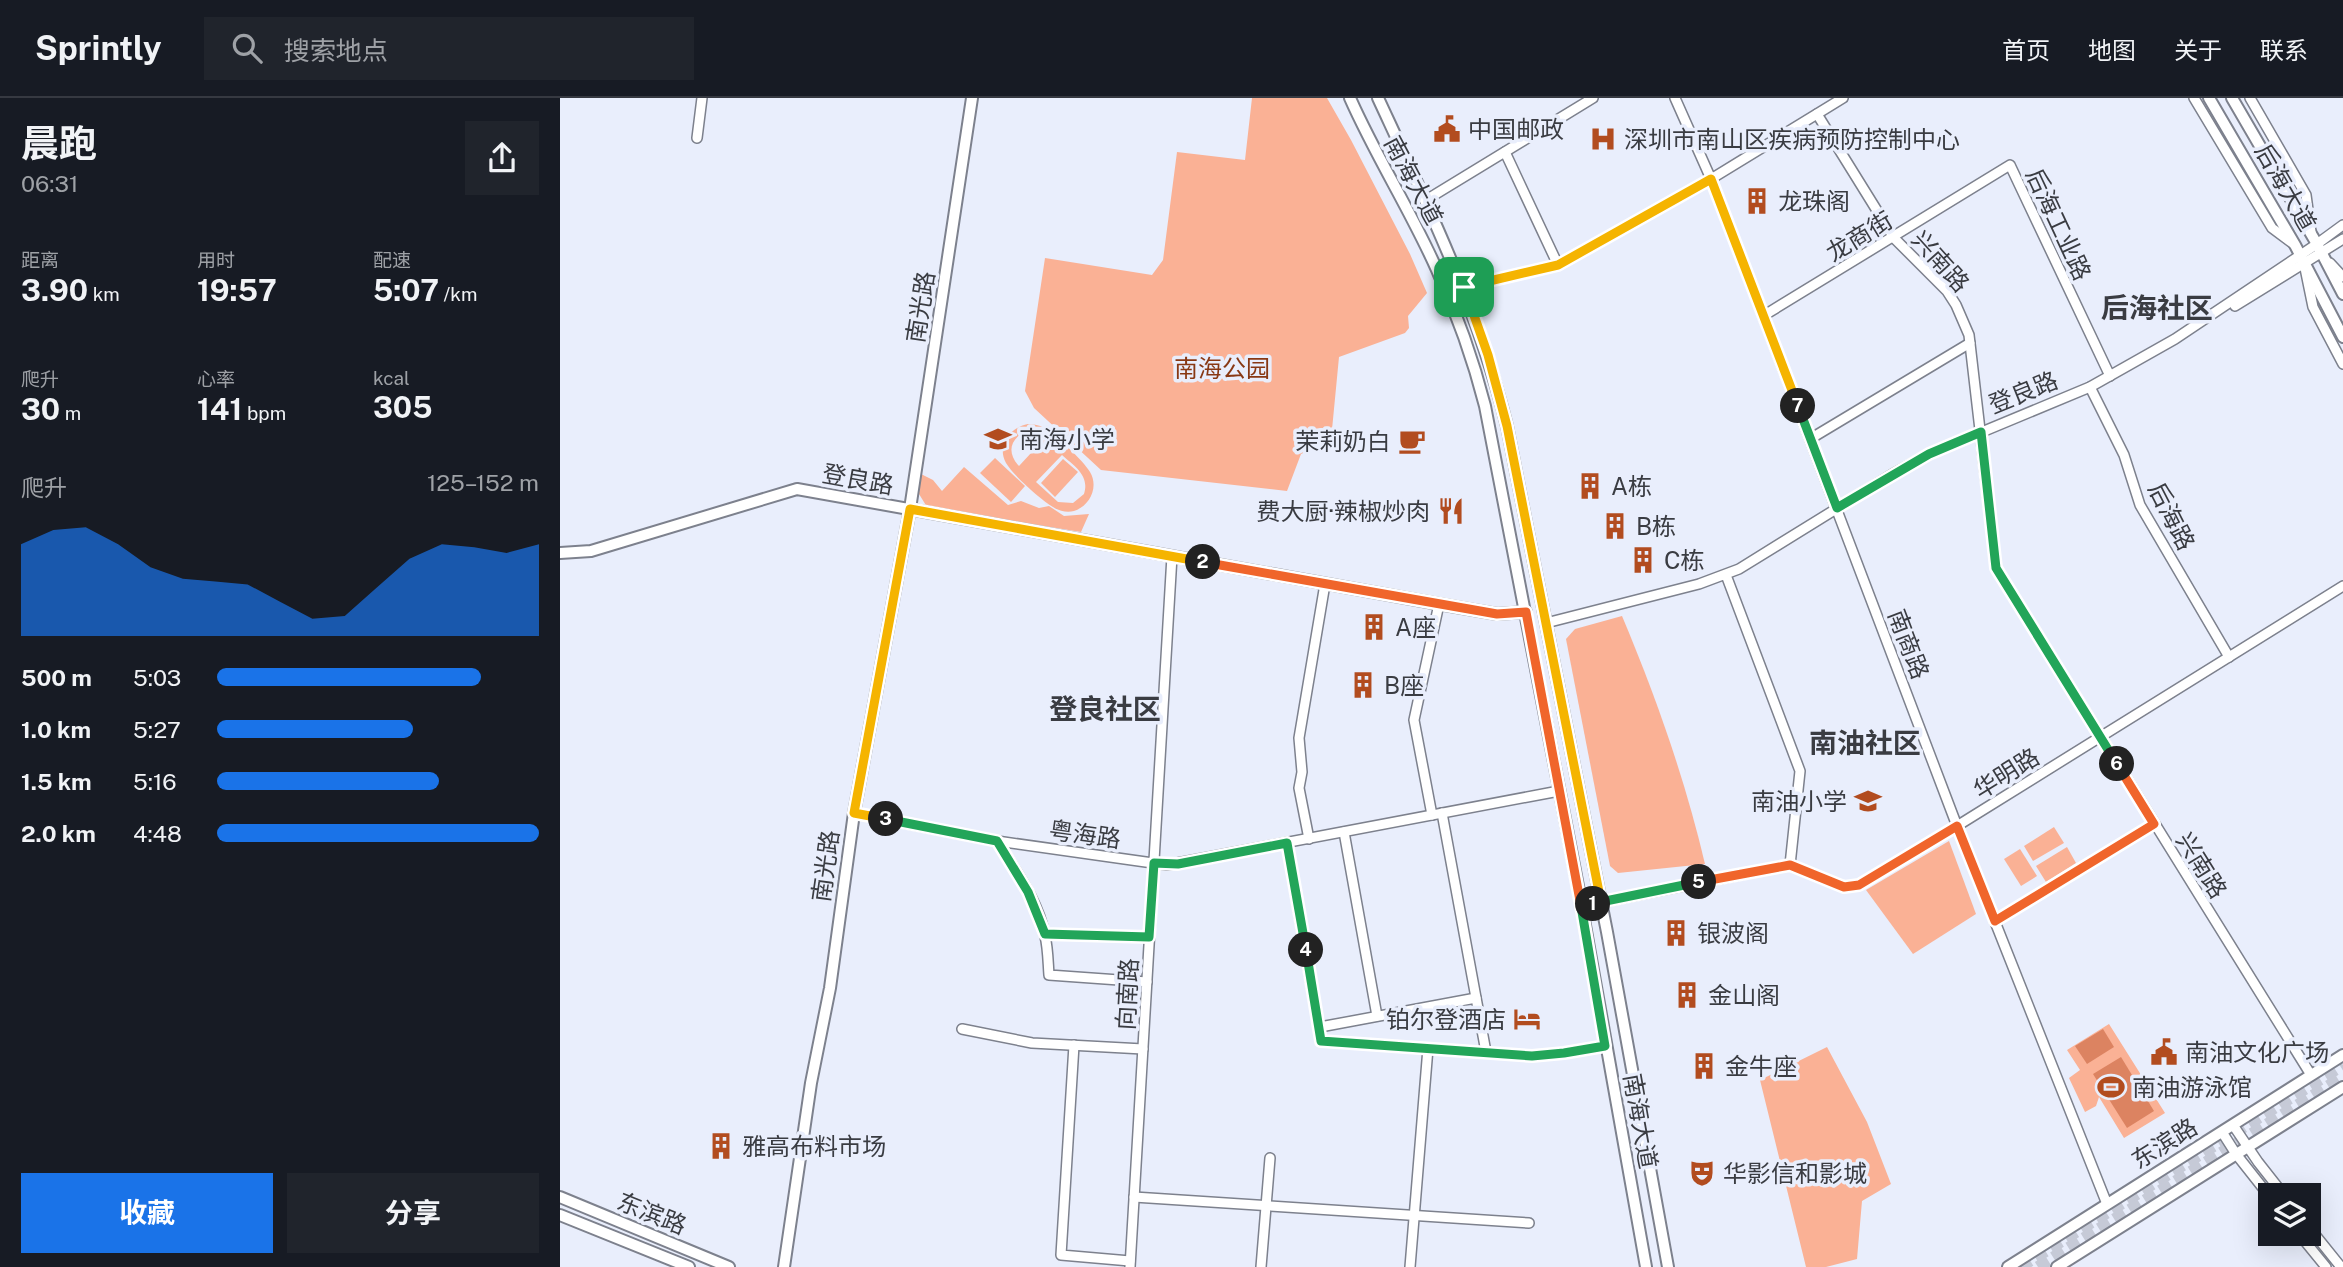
<!DOCTYPE html>
<html lang="zh">
<head>
<meta charset="utf-8">
<style>
  body { margin:0; font-family:"Public Sans","Noto Sans SC",sans-serif; background:#20242c; color:#f1f3f6; height:100vh; display:flex; flex-direction:column; font-size:26px; white-space:nowrap }
  * { box-sizing:border-box; margin:0 }
  p { font-size:23px; color:#9ea1a6 }
  .icon { flex:none; width:38px; height:38px; fill:none; stroke:currentColor; stroke-width:2; stroke-linecap:round; stroke-linejoin:round }
  .map { position:relative; flex:1; overflow:hidden }
  .sheet { display:flex; flex-direction:column; background:#171b24; width:560px }
  .sheet>* { flex:none }
  .controls { position:absolute; left:1698px; top:1085px; display:grid; gap:14px }
  .controls a { display:grid; place-items:center; width:63px; height:63px; border-radius:0px; background:#171b24; box-shadow:0 7px 28px #0002; font-size:35px }
  .pin { position:absolute; display:grid; place-items:center; width:60px; height:60px; color:#fff; margin:-30px; border-radius:14px; box-shadow:0 4px 10px #0006 }
  .km { position:absolute; width:35px; height:35px; margin:-18px; border-radius:50%; background:#222; color:#fff; font-size:19px; line-height:35px; text-align:center }
  .round { display:grid; place-items:center; flex:none; width:74px; height:74px; border-radius:0px; background:#20242c }
  .head { display:flex; align-items:center; justify-content:space-between; height:119px; padding:0 21px }
  h1 { font-size:38px; font-weight:700; line-height:52px }
  .stats { display:grid; grid-template-columns:repeat(3,1fr); gap:10px; height:119px; padding:7px 21px }
  .stats div { display:grid; align-content:center }
  .stats b { font-size:30px; font-weight:700 }
  .stats small { font-size:19px; font-weight:400 }
  .stats p { font-size:19px }
  .chart { height:196px; padding:14px 21px }
  .chart p { display:flex; justify-content:space-between }
  .chart svg { width:100%; height:126px; margin-top:7px; fill:#1a73e8; opacity:.7 }
  .action { display:flex; gap:14px; margin-top:auto; padding:14px 21px }
  .action a { flex:1; height:80px; border-radius:0px; background:#1a73e8; color:#fff; font-size:28px; font-weight:700; line-height:80px; text-align:center }
  .action a+a { background:#20242c; color:#f1f3f6 }
  ul { padding:0 21px; list-style:none; font-size:23px }
  li { display:grid; grid-template-columns:112px 84px 1fr; align-items:center; height:52px }
  li i { height:18px; border-radius:9px; background:#1a73e8 }
  header { display:flex; align-items:center; gap:42px; box-sizing:border-box; height:98px; padding:0 35px; background:#171b24; border-bottom:2px solid #363941 }
  header strong { font-size:33px }
  nav { display:flex; gap:38px; margin-inline-start:auto; font-size:24px }
  .search { width:490px; height:63px; background:#20242c; display:flex; align-items:center; gap:18px; box-sizing:border-box; padding:0 24px; border-radius:0px; color:#9ea1a6; font-size:26px }
  main { display:flex; flex:1; min-height:0 }
  .map>svg:first-child { display:block }
  .green { fill:#fab195; fill-rule:evenodd }
  .water { fill:#dc8361 }
  .lines { fill:none; stroke-linecap:round; stroke-linejoin:round }
  .highway-tunnel { stroke:#c6cad7; stroke-width:12; stroke-dasharray:12 6; stroke-linecap:butt }
  .minor-casing { stroke:#7d818d; stroke-width:12 }
  .major-casing { stroke:#7d818d; stroke-width:14 }
  .minor { stroke:#fff; stroke-width:9 }
  .major { stroke:#fff; stroke-width:10 }
  .split-1-casing { stroke:#fff; stroke-width:14 }
  .split-2-casing { stroke:#fff; stroke-width:14 }
  .split-3-casing { stroke:#fff; stroke-width:14 }
  .split-4-casing { stroke:#fff; stroke-width:14 }
  .split-5-casing { stroke:#fff; stroke-width:14 }
  .split-6-casing { stroke:#fff; stroke-width:14 }
  .split-7-casing { stroke:#fff; stroke-width:14 }
  .split-8-casing { stroke:#fff; stroke-width:14 }
  .split-1 { stroke:#f5b400; stroke-width:9 }
  .split-2 { stroke:#f0652b; stroke-width:9 }
  .split-3 { stroke:#f5b400; stroke-width:9 }
  .split-4 { stroke:#22a559; stroke-width:9 }
  .split-5 { stroke:#22a559; stroke-width:9 }
  .split-6 { stroke:#f0652b; stroke-width:9 }
  .split-7 { stroke:#22a559; stroke-width:9 }
  .split-8 { stroke:#f5b400; stroke-width:9 }
  .labels { text-anchor:middle; dominant-baseline:central; stroke-width:7; stroke-linejoin:round; paint-order:stroke }
  .poi-label { font-size:24px; fill:#3a3c42; stroke:#e9eefc; text-anchor:start }
  .street-label { font-size:24px; fill:#3a3c42; stroke:#e9eefc }
  .park-label { font-size:24px; fill:#883814; stroke:#e9eefc }
  .quarter-label { font-size:28px; font-weight:bold; fill:#3a3c42; stroke:#e9eefc }
</style>
</head>
<body>
<header>
<strong>Sprintly</strong>
<div class="search"><svg class="icon" aria-label="search" viewBox="0 0 24 24"><circle cx="10" cy="10" r="6"/><path d="M15 15l6 6"/></svg>搜索地点</div>
<nav><a>首页</a><a>地图</a><a>关于</a><a>联系</a></nav>
</header>
<main>
<section class="sheet">
<div class="head"><div><h1>晨跑</h1><p>06:31</p></div><a class="round"><svg class="icon" aria-label="share" viewBox="0 0 24 24"><path d="M12 15V3M7 8l5-5 5 5M5 13v7h14v-7"/></svg></a></div>
<div class="stats">
<div><p>距离</p><b>3.90<small> km</small></b></div>
<div><p>用时</p><b>19:57</b></div>
<div><p>配速</p><b>5:07<small> /km</small></b></div>
</div>
<div class="stats">
<div><p>爬升</p><b>30<small> m</small></b></div>
<div><p>心率</p><b>141<small> bpm</small></b></div>
<div><p>kcal</p><b>305</b></div>
</div>
<div class="chart"><p><span>爬升</span>125–152 m</p>
<svg viewBox="0 0 160 44" preserveAspectRatio="none"><path d="M0 44V12L10 7L20 6L30 12L40 20L50 24L60 25L70 26L80 32L90 38L100 37L110 27L120 17L130 12L140 13L150 15L160 12V44z"/></svg>
</div>
<ul>
<li><b>500 m</b>5:03<i style="width:82%"></i></li>
<li><b>1.0 km</b>5:27<i style="width:61%"></i></li>
<li><b>1.5 km</b>5:16<i style="width:69%"></i></li>
<li><b>2.0 km</b>4:48<i style="width:100%"></i></li>
</ul>
<div class="action"><a>收藏</a><a>分享</a></div>
</section>
<div class="map">
<svg width="1783" height="1169" viewBox="0 0 1783 1169">
  <rect width="100%" height="100%" fill="#e9eefc"/>
  <g class="green">
    <polygon points="692,0 767,0 791,42 850,156 867,195 848,218 849,230 845,235 779,259 771,342 741,356 727,393 541,372 474,310 465,293 485,160 592,177 603,162 617,54 685,62"/>
    <path d="M468 326C474 326 479 327 484 330 496 337 523 362 530 374 539 389 530 408 514 413 507 415 499 413 493 409 481 402 453 377 446 365 436 347 451 329 468 326ZM469 333 478 336 484 341 459 368C446 355 450 338 469 333ZM502 357C514 368 530 377 524 396L513 405 498 404 476 384Z"/>
    <polygon points="435,360 465,388 451,404 420,375"/>
    <polygon points="503,361 518,374 495,399 481,385"/>
    <polygon points="404,369 448,407 461,403 479,410 489,408 504,418 529,416 521,434 367,409 359,396 361,376 373,382 382,393"/>
    <path d="M1062 518C1096 599 1125 681 1145 766L1058 775 1050 768 1006 541 1015 531Z"/>
    <polygon points="1494,729 1504,745 1473,763 1464,748"/>
    <polygon points="1389,743 1416,816 1353,856 1306,792"/>
    <polygon points="1507,749 1516,765 1486,784 1476,768"/>
    <polygon points="1460,751 1477,778 1461,788 1444,761"/>
    <polygon points="1549,926 1605,1015 1564,1040 1539,999 1536,1008 1525,1014 1509,980 1520,972 1507,952"/>
    <polygon points="1267,949 1307,1024 1331,1086 1302,1103 1297,1161 1266,1169 1246,1169 1200,982"/>
  </g>
  <g class="water">
    <polygon points="1543,931 1554,949 1527,966 1515,948"/>
    <polygon points="1561,959 1594,1013 1567,1030 1533,976"/>
  </g>
  <g class="lines">
    <g class="highway-tunnel">
      <polyline points="1460,1169 1783,967"/>
      <polyline points="1478,1169 1783,979"/>
    </g>
    <defs>
      <g id="minor">
        <polyline points="1115,0 1151,81 1397,728 1547,1106"/>
        <polyline points="1634,0 1712,130 1735,147"/>
        <polyline points="1690,0 1746,97 1751,134"/>
        <polyline points="1257,16 1334,140 1387,193 1396,207 1409,237 1436,470 1751,977"/>
        <polyline points="137,40 142,0"/>
        <polyline points="945,54 998,167"/>
        <polyline points="866,102 1033,0"/>
        <polyline points="1770,165 1783,179"/>
        <polyline points="1745,170 1753,209 1783,266"/>
        <polyline points="904,189 998,167 1151,81 1283,0"/>
        <polyline points="1675,208 1783,141"/>
        <polyline points="1203,218 1450,67 1550,278"/>
        <polyline points="1530,289 1564,357 1580,407 1669,559"/>
        <polyline points="1250,341 1410,245"/>
        <polyline points="1166,477 1240,673 1230,767"/>
        <polyline points="986,525 1139,486 1179,471 1331,377 1369,356 1530,289 1615,241 1757,146 1783,127"/>
        <polyline points="294,715 437,743 607,767 999,693"/>
        <polyline points="882,715 926,954"/>
        <polyline points="872,717 854,622 879,506"/>
        <polyline points="784,734 817,918"/>
        <polyline points="749,741 739,690 742,674 739,640 765,486"/>
        <path d="M437 743C455 772 479 803 485 838 488 850 488 864 489 877L587 884"/>
        <polyline points="727,745 761,943 972,958 1004,955 1045,948"/>
        <polyline points="1021,808 1224,768 1230,767 1284,789 1299,787 1397,728 1783,488"/>
        <polyline points="1435,823 1594,726"/>
        <polyline points="485,836 589,839"/>
        <polyline points="760,929 916,900"/>
        <polyline points="402,931 472,945 583,951"/>
        <polyline points="514,947 501,1157 570,1163"/>
        <polyline points="1673,1027 1698,1064 1724,1097"/>
        <polyline points="1662,1034 1676,1056 1710,1099"/>
        <polyline points="574,1099 969,1125"/>
        <polyline points="1748,1128 1781,1169"/>
        <polyline points="1739,1136 1766,1169"/>
        <polyline points="570,1169 612,458"/>
        <polyline points="701,1169 710,1060"/>
        <polyline points="850,1169 868,950"/>
      </g>
      <g id="major">
        <path d="M790 0C816 59 851 113 877 172 897 216 913 261 925 308L1018 788 1086 1169"/>
        <path d="M818 0C869 110 917 209 947 328L1047 834 1108 1169"/>
        <polyline points="1649,0 1735,147 1783,239"/>
        <polyline points="1672,0 1757,146 1783,196"/>
        <polyline points="0,455 31,453 237,391 879,506 937,516 966,514"/>
        <polyline points="0,1099 169,1169"/>
        <polyline points="0,1117 129,1169"/>
        <polyline points="224,1169 251,985 270,890 294,715 350,411 412,0"/>
        <polyline points="1448,1169 1783,957"/>
        <polyline points="1497,1169 1783,989"/>
      </g>
    </defs>
    <use href="#minor" class="minor-casing"/>
    <use href="#major" class="major-casing"/>
    <use href="#minor" class="minor"/>
    <use href="#major" class="major"/>
  </g>
  <g class="lines">
    <defs>
      <polyline id="split-1" points="904,189 928,257 947,328 1041,804 1033,806"/>
      <polyline id="split-2" points="643,464 937,516 966,514 1021,808 1033,806"/>
      <polyline id="split-3" points="326,721 294,715 350,411 643,464"/>
      <polyline id="split-4" points="326,721 437,743 468,794 485,836 589,839 594,765 618,766 727,745 746,852"/>
      <polyline id="split-5" points="746,852 761,943 972,958 1004,955 1045,948 1021,808 1139,784"/>
      <polyline id="split-6" points="1139,784 1230,767 1284,789 1299,787 1397,728 1435,823 1594,726 1557,666"/>
      <polyline id="split-7" points="1238,308 1277,410 1369,356 1421,334 1436,470 1557,666"/>
      <polyline id="split-8" points="904,189 998,167 1151,81 1238,308"/>
    </defs>
    <use href="#split-1" class="split-1-casing"/>
    <use href="#split-2" class="split-2-casing"/>
    <use href="#split-3" class="split-3-casing"/>
    <use href="#split-4" class="split-4-casing"/>
    <use href="#split-5" class="split-5-casing"/>
    <use href="#split-6" class="split-6-casing"/>
    <use href="#split-7" class="split-7-casing"/>
    <use href="#split-8" class="split-8-casing"/>
    <use href="#split-1" class="split-1"/>
    <use href="#split-2" class="split-2"/>
    <use href="#split-3" class="split-3"/>
    <use href="#split-4" class="split-4"/>
    <use href="#split-5" class="split-5"/>
    <use href="#split-6" class="split-6"/>
    <use href="#split-7" class="split-7"/>
    <use href="#split-8" class="split-8"/>
  </g>
  <defs>
    <symbol id="civic-bare" viewBox="-9 -9 18 18"><path d="M-.6-6.5H3V-4.5H.6V-3L4-1V1h2V6H-6V1h2V-1L-.6-3ZM-1.2 2.5V6h2.4V2.5Z" fill="#b24c1f" stroke="#e9eefc" stroke-width="2.5" paint-order="stroke"/></symbol>
    <symbol id="hospital-bare" viewBox="-9 -9 18 18"><path d="M-5-5h3v3.5h4V-5h3V5h-3V1.5h-4V5h-3Z" fill="#b24c1f" stroke="#e9eefc" stroke-width="2.5" paint-order="stroke"/></symbol>
    <symbol id="building-bare" viewBox="-9 -9 18 18"><path d="M-4-6H4V6H1V3H-1V6H-4ZM-2.5-4.3h1.7v1.8h-1.7ZM.8-4.3h1.7v1.8H.8ZM-2.5-1h1.7V.8h-1.7ZM.8-1h1.7V.8H.8Z" fill="#b24c1f" stroke="#e9eefc" stroke-width="2.5" paint-order="stroke"/></symbol>
    <symbol id="school-bare" viewBox="-9 -9 18 18"><path d="M0-5L7-2L0 1L-7-2ZM-4 1L0 2.5L4 1V4Q0 6-4 4Z" fill="#b24c1f" stroke="#e9eefc" stroke-width="2.5" paint-order="stroke"/></symbol>
    <symbol id="cafe-bare" viewBox="-9 -9 18 18"><path d="M-5.5-4.5H6V0H3Q3 3.5 0 3.5H-2.5Q-5.5 3.5-5.5 0ZM3-3.2v2h1.7v-2ZM-6 4.5H4V6H-6Z" fill="#b24c1f" stroke="#e9eefc" stroke-width="2.5" paint-order="stroke"/></symbol>
    <symbol id="restaurant-bare" viewBox="-9 -9 18 18"><path d="M-5-6h1v4h1v-4h1v4h1v-4h1v5L-1.5 .5V6h-2V.5L-5-1ZM5-6V6H3V1.5H1.5Q1.5-4 5-6Z" fill="#b24c1f" stroke="#e9eefc" stroke-width="2.5" paint-order="stroke"/></symbol>
    <symbol id="hotel-bare" viewBox="-9 -9 18 18"><path d="M-6-4.5h1.5V1H6V5H4.5V3h-9V5H-6ZM-4 0a1.8 1.8 0 1 1 3.6 0ZM.5 0V-2.5h3Q6-2.5 6 0Z" fill="#b24c1f" stroke="#e9eefc" stroke-width="2.5" paint-order="stroke"/></symbol>
    <symbol id="stadium-bare" viewBox="-9 -9 18 18"><path d="M0-5a6.5 5 0 1 0 0 10a6.5 5 0 1 0 0-10ZM-3.5-1.8h7v3.6h-7Z" fill="#b24c1f" stroke="#e9eefc" stroke-width="2.5" paint-order="stroke"/></symbol>
    <symbol id="theatre-bare" viewBox="-9 -9 18 18"><path d="M-5-5.5Q0-4 5-5.5V0Q5 5 0 6Q-5 5-5 0ZM-3.3-2.5H-1v1.5H-3.3ZM1-2.5H3.3v1.5H1ZM-2.8 1Q0 5.5 2.8 1Z" fill="#b24c1f" stroke="#e9eefc" stroke-width="2.5" paint-order="stroke"/></symbol>
  </defs>
  <g fill-rule="evenodd">
    <use href="#civic-bare" x="868" y="12" width="38" height="38"/>
    <use href="#hospital-bare" x="1024" y="22" width="38" height="38"/>
    <use href="#building-bare" x="1178" y="84" width="38" height="38"/>
    <use href="#school-bare" x="419" y="322" width="38" height="38"/>
    <use href="#cafe-bare" x="833" y="324" width="38" height="38"/>
    <use href="#building-bare" x="1011" y="369" width="38" height="38"/>
    <use href="#restaurant-bare" x="872" y="394" width="38" height="38"/>
    <use href="#building-bare" x="1036" y="409" width="38" height="38"/>
    <use href="#building-bare" x="1064" y="443" width="38" height="38"/>
    <use href="#building-bare" x="795" y="510" width="38" height="38"/>
    <use href="#building-bare" x="784" y="568" width="38" height="38"/>
    <use href="#school-bare" x="1289" y="684" width="38" height="38"/>
    <use href="#building-bare" x="1097" y="816" width="38" height="38"/>
    <use href="#building-bare" x="1108" y="878" width="38" height="38"/>
    <use href="#hotel-bare" x="948" y="902" width="38" height="38"/>
    <use href="#civic-bare" x="1585" y="935" width="38" height="38"/>
    <use href="#building-bare" x="1125" y="949" width="38" height="38"/>
    <use href="#stadium-bare" x="1532" y="970" width="38" height="38"/>
    <use href="#building-bare" x="142" y="1029" width="38" height="38"/>
    <use href="#theatre-bare" x="1123" y="1056" width="38" height="38"/>
  </g>
  <g class="labels">
    <g class="poi-label">
      <text x="908" y="31">中国邮政</text>
      <text x="1064" y="41">深圳市南山区疾病预防控制中心</text>
      <text x="1218" y="103">龙珠阁</text>
      <text x="459" y="341">南海小学</text>
      <text x="831" y="343" text-anchor="end">茉莉奶白</text>
      <text x="1051" y="388">A栋</text>
      <text x="870" y="413" text-anchor="end">费大厨·辣椒炒肉</text>
      <text x="1076" y="428">B栋</text>
      <text x="1104" y="462">C栋</text>
      <text x="835" y="529">A座</text>
      <text x="824" y="587">B座</text>
      <text x="1287" y="703" text-anchor="end">南油小学</text>
      <text x="1137" y="835">银波阁</text>
      <text x="1148" y="897">金山阁</text>
      <text x="946" y="921" text-anchor="end">铂尔登酒店</text>
      <text x="1625" y="954">南油文化广场</text>
      <text x="1165" y="968">金牛座</text>
      <text x="1572" y="989">南油游泳馆</text>
      <text x="182" y="1048">雅高布料市场</text>
      <text x="1163" y="1075">华影信和影城</text>
    </g>
    <g class="street-label">
      <text transform="translate(854 82) rotate(62)">南海大道</text>
      <text transform="translate(1726 89) rotate(60)">后海大道</text>
      <text transform="translate(1499 126) rotate(65)">后海工业路</text>
      <text transform="translate(1299 138) rotate(-31)">龙商街</text>
      <text transform="translate(1381 163) rotate(48)">兴南路</text>
      <text transform="translate(360 209) rotate(-81)">南光路</text>
      <text transform="translate(1463 294) rotate(-22)">登良路</text>
      <text transform="translate(298 381) rotate(10)">登良路</text>
      <text transform="translate(1612 418) rotate(63)">后海路</text>
      <text transform="translate(1349 546) rotate(69)">南商路</text>
      <text transform="translate(1446 675) rotate(-32)">华明路</text>
      <text transform="translate(525 736) rotate(8)">粤海路</text>
      <text transform="translate(1642 767) rotate(58)">兴南路</text>
      <text transform="translate(265 768) rotate(-82)">南光路</text>
      <text transform="translate(567 896) rotate(-87)">向南路</text>
      <text transform="translate(1081 1023) rotate(80)">南海大道</text>
      <text transform="translate(1604 1045) rotate(-32)">东滨路</text>
      <text transform="translate(92 1115) rotate(22)">东滨路</text>
    </g>
    <g class="park-label">
      <text x="662" y="270">南海公园</text>
    </g>
    <g class="quarter-label">
      <text x="1597" y="209">后海社区</text>
      <text x="545" y="610">登良社区</text>
      <text x="1305" y="644">南油社区</text>
    </g>
  </g>
</svg>
<div class="controls">
<a><svg class="icon" aria-label="layers" viewBox="0 0 24 24"><path d="M12 4l9 5-9 5-9-5zM3 14l9 5 9-5"/></svg></a>
</div>
<div class="pin" style="left:904px;top:189px;background:#1e9e55"><svg class="icon" aria-label="arrive" viewBox="0 0 24 24"><path d="M6 21V4h12l-3 4 3 4H6"/></svg></div>
<b class="km" style="left:1033px;top:806px">1</b>
<b class="km" style="left:643px;top:464px">2</b>
<b class="km" style="left:326px;top:721px">3</b>
<b class="km" style="left:746px;top:852px">4</b>
<b class="km" style="left:1139px;top:784px">5</b>
<b class="km" style="left:1557px;top:666px">6</b>
<b class="km" style="left:1238px;top:308px">7</b>
</div>
</main>
</body>
</html>
